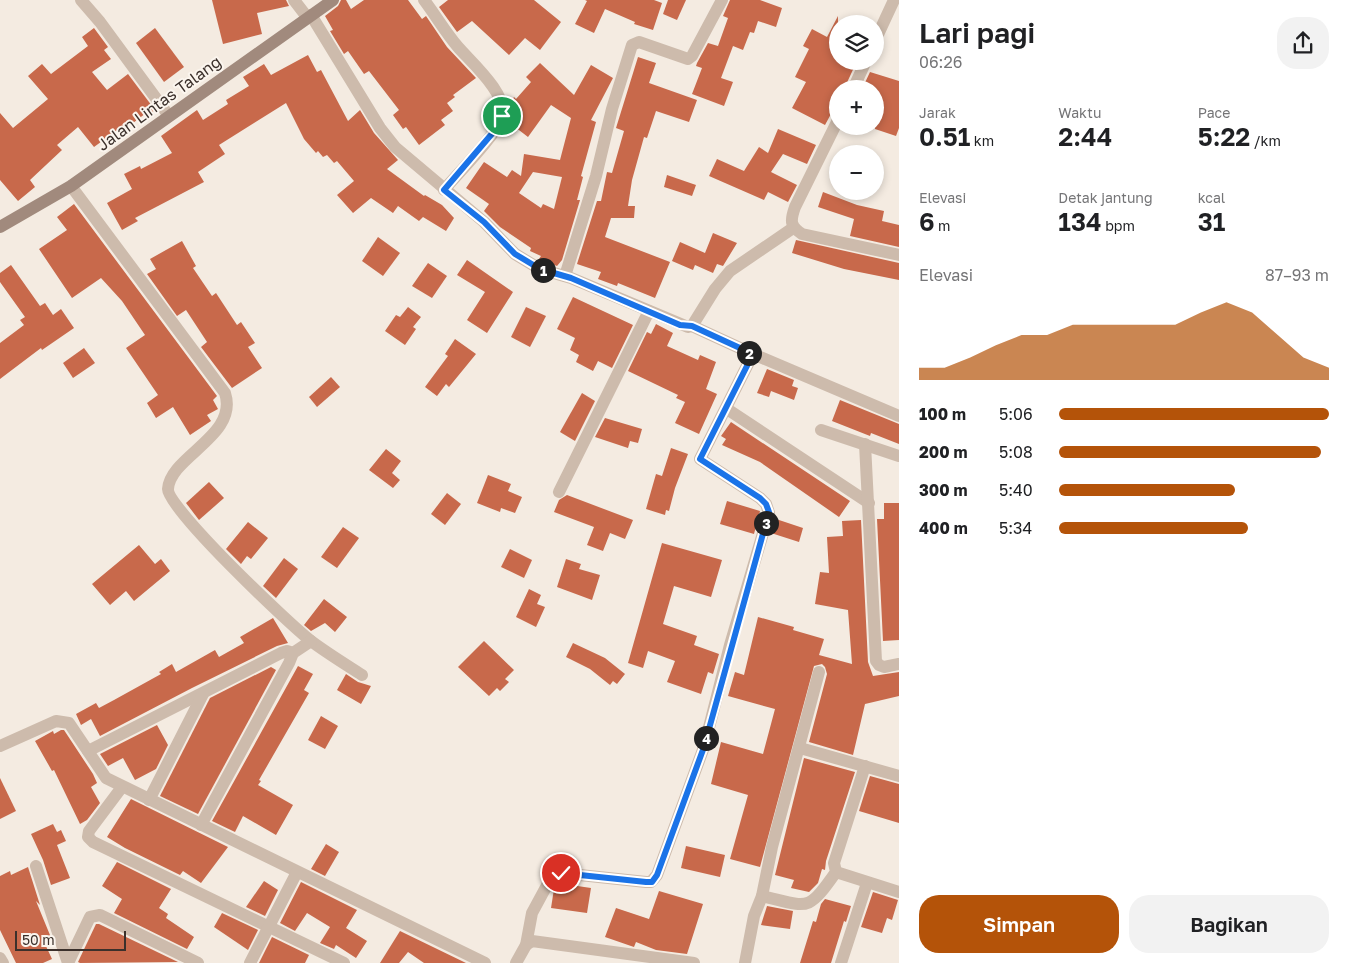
<!DOCTYPE html>
<html lang="id">
<head>
<meta charset="utf-8">
<style>
  body { margin:0; font-family:"Golos Text",sans-serif; background:#f2f2f2; color:#202124; height:100vh; display:flex; flex-direction:column; font-size:19px; white-space:nowrap }
  * { box-sizing:border-box; margin:0 }
  p { font-size:16px; color:#757577 }
  .icon { flex:none; width:28px; height:28px; fill:none; stroke:currentColor; stroke-width:2; stroke-linecap:round; stroke-linejoin:round }
  .map { position:relative; flex:1; overflow:hidden }
  .panel { display:flex; flex-direction:column; background:#fff; width:450px }
  .panel>* { flex:none }
  .buttons { position:absolute; left:829px; top:15px; display:grid; gap:10px }
  .buttons a { display:grid; place-items:center; width:55px; height:55px; border-radius:50%; background:#fff; box-shadow:0 2px 8px #0003; font-size:25px }
  .scale { position:absolute; left:15px; bottom:12px; width:111px; box-sizing:border-box; padding-left:5px; border:2px solid #3b302b; border-top:0; font-size:14px; line-height:18px; white-space:nowrap; color:#3b302b; -webkit-text-stroke:4px #fbf5ee; paint-order:stroke }
  .pin { position:absolute; display:grid; place-items:center; width:42px; height:42px; color:#fff; margin:-21px; border:2px solid #fff; border-radius:50%; box-shadow:0 1px 5px #0007 }
  .km { position:absolute; width:25px; height:25px; margin:-12px; border-radius:50%; background:#222; color:#fff; font-size:14px; line-height:25px; text-align:center }
  .round { display:grid; place-items:center; flex:none; width:52px; height:52px; border-radius:20px; background:#f2f2f2 }
  .summary { display:flex; align-items:center; justify-content:space-between; height:85px; padding:0 20px }
  h1 { font-size:28px; font-weight:600; line-height:38px }
  .metrics { display:grid; grid-template-columns:repeat(3,1fr); gap:8px; height:85px; padding:5px 20px }
  .metrics div { display:grid; align-content:center }
  .metrics b { font-size:25px; font-weight:600 }
  .metrics small { font-size:14px; font-weight:400 }
  .metrics p { font-size:14px }
  .chart { height:140px; padding:10px 20px }
  .chart p { display:flex; justify-content:space-between }
  .chart svg { width:100%; height:90px; margin-top:5px; fill:#b45309; opacity:.7 }
  .primary-button { display:flex; gap:10px; margin-top:auto; padding:10px 20px }
  .primary-button a { flex:1; height:58px; border-radius:20px; background:#b45309; color:#fff; font-size:20px; font-weight:600; line-height:58px; text-align:center }
  .primary-button a+a { background:#f2f2f2; color:#202124 }
  ul { padding:0 20px; list-style:none; font-size:16px }
  li { display:grid; grid-template-columns:80px 60px 1fr; align-items:center; height:38px }
  li i { height:12px; border-radius:6px; background:#b45309 }
  main { display:flex; flex:1; min-height:0 }
  .map>svg:first-child { display:block }
  .building { fill:#c8694b; fill-rule:evenodd }
  .lines { fill:none; stroke-linecap:round; stroke-linejoin:round }
  .street { stroke:#cdbbac; stroke-width:12 }
  .secondary { stroke:#a18a7d; stroke-width:12 }
  .route-casing { stroke:#fff; stroke-width:10 }
  .route { stroke:#1a73e8; stroke-width:6 }
  .labels { text-anchor:middle; dominant-baseline:central; stroke-width:4; stroke-linejoin:round; paint-order:stroke }
  .street-label { font-size:16px; fill:#3b302b; stroke:#fbf5ee }
</style>
</head>
<body>
<main>
<div class="map">
<svg width="899" height="963" viewBox="0 0 899 963">
  <rect width="100%" height="100%" fill="#f4ebe1"/>
  <g class="building">
    <polygon points="212,0 286,0 289,6 257,13 262,34 223,44"/>
    <polygon points="341,0 346,0 351,9 364,0 408,0 422,19 426,16 447,47 476,78 453,95 455,97 447,103 453,111 441,120 445,125 419,145 406,127 403,129 393,115 399,110 369,71 364,74 348,51 344,54 330,31 333,30 325,16 338,6"/>
    <polygon points="448,0 534,0 561,22 540,50 525,38 509,55 472,21 457,32 439,7"/>
    <polygon points="585,0 654,0 662,3 653,30 634,24 635,22 605,9 594,33 575,24 587,1"/>
    <polygon points="668,0 686,0 677,20 663,14"/>
    <polygon points="730,0 760,0 782,8 776,27 758,21 754,33 750,32 743,50 733,46 721,78 733,82 724,106 692,94 702,68 696,66 697,63 708,43 718,46 728,18 723,16"/>
    <polygon points="838,16 838,61 857,61 844,89 838,89 838,101 825,125 792,108 806,82 795,77 809,49 803,46 812,29 827,37"/>
    <polygon points="94,28 108,47 104,50 111,59 92,72 107,90 128,74 155,110 152,113 150,110 133,123 131,120 94,147 78,127 57,145 62,150 30,180 35,187 18,201 0,180 0,113 13,128 48,99 28,76 42,64 51,74 88,46 82,37"/>
    <polygon points="155,28 184,67 164,82 136,43"/>
    <polygon points="308,55 317,72 321,70 348,121 360,110 374,133 398,160 387,169 424,196 425,195 442,205 454,218 446,231 423,217 419,221 398,206 393,213 371,198 353,213 337,195 354,181 337,161 334,163 327,155 323,157 318,151 316,153 304,139 286,103 219,145 225,154 198,172 204,182 135,218 138,221 122,230 107,203 132,189 124,174 140,166 141,169 172,153 161,136 197,110 203,120 228,104 226,100 249,86 243,77 264,64 271,75"/>
    <polygon points="638,57 656,63 649,83 697,100 689,122 656,111 647,138 644,137 632,180 628,206 635,206 634,218 611,218 605,237 670,262 655,298 618,283 617,286 598,279 601,272 577,264 597,201 601,201 607,172 612,173 624,131 616,128"/>
    <path d="M540 63 574 95 591 65 613 78 591 120 596 122 581 176 583 177 577 200H580L562 260 557 266 539 259 541 256 530 251 531 248 500 227 484 211 489 204 466 188 484 162 507 177 512 170 521 176 524 154 560 160 571 118 551 105 528 137 515 127 519 122 510 116V103L514 97 516 99 531 82 526 77ZM533 172 562 177 554 209 543 204 541 208 519 193Z"/>
    <polygon points="870,72 899,81 899,128 896,136 875,129 875,89 862,89"/>
    <polygon points="778,129 816,145 807,164 783,154 771,172 797,185 788,202 768,192 764,200 709,176 717,159 744,171 759,147 768,153"/>
    <polygon points="667,175 696,185 692,196 664,187"/>
    <polygon points="823,192 857,205 884,211 882,221 899,225 899,247 850,236 854,219 818,207"/>
    <polygon points="74,204 217,396 213,400 218,409 207,415 211,421 190,435 173,407 156,418 147,403 158,395 126,348 145,335 122,301 101,278 72,298 39,249 67,230 57,217"/>
    <polygon points="713,233 737,243 723,266 717,264 713,273 695,265 693,270 672,261 680,242 705,253"/>
    <polygon points="378,237 400,253 383,276 362,261"/>
    <polygon points="796,240 899,263 899,280 844,269 792,253"/>
    <polygon points="182,241 196,266 193,268 212,296 216,293 237,325 241,322 255,343 248,347 262,368 232,388 201,347 207,342 186,310 177,316 147,274 156,269 150,259"/>
    <polygon points="467,260 513,292 487,333 467,320 485,292 457,275"/>
    <polygon points="428,263 447,276 432,298 412,286"/>
    <polygon points="11,265 40,306 45,303 53,315 61,309 74,328 42,350 41,348 0,379 0,343 24,325 20,320 25,317 0,282 0,273"/>
    <polygon points="573,297 633,325 612,368 598,361 593,371 576,362 579,355 570,350 575,338 557,329"/>
    <polygon points="408,307 421,317 413,327 416,329 405,345 385,331 396,315 400,317"/>
    <polygon points="526,307 546,316 530,347 511,337"/>
    <polygon points="656,324 673,333 667,346 698,360 700,355 716,362 706,389 717,394 699,434 675,423 685,402 676,398 678,395 628,371 647,332 651,334"/>
    <polygon points="455,339 476,354 449,387 446,384 437,396 425,387 448,356 445,354"/>
    <polygon points="84,348 95,363 73,378 63,363"/>
    <polygon points="767,369 794,380 792,386 798,388 794,400 771,391 769,397 757,393"/>
    <polygon points="331,377 340,387 317,407 309,397"/>
    <polygon points="582,393 595,401 575,441 560,432"/>
    <polygon points="840,400 899,424 899,444 871,433 870,436 832,421"/>
    <polygon points="605,418 642,429 638,443 630,441 628,448 595,437"/>
    <polygon points="731,422 850,501 839,517 760,462 722,445 726,439 721,436"/>
    <polygon points="671,448 688,454 675,488 669,511 666,510 665,515 646,509 656,474 662,476"/>
    <polygon points="386,449 401,461 392,473 400,480 393,488 369,470"/>
    <polygon points="488,475 511,484 508,491 522,497 515,513 501,508 500,512 477,503"/>
    <polygon points="209,482 224,498 199,520 186,503"/>
    <polygon points="447,493 461,504 445,525 431,514"/>
    <polygon points="567,495 633,520 625,539 610,533 603,551 587,545 594,527 554,512 559,500"/>
    <polygon points="727,501 760,511 754,534 720,524"/>
    <polygon points="884,503 899,503 899,640 883,641 877,519 884,519"/>
    <polygon points="776,519 803,528 799,542 771,533"/>
    <polygon points="861,520 868,662 873,676 899,672 899,696 865,704 853,755 809,742 827,674 825,667 822,664 814,666 760,867 730,859 748,795 711,784 721,742 763,754 775,709 728,696 735,672 744,675 758,617 794,627 793,630 824,639 819,655 852,664 848,610 815,604 820,572 829,573 827,537 843,536 842,521"/>
    <polygon points="248,522 268,538 251,559 247,556 241,564 226,549"/>
    <polygon points="343,527 359,538 337,568 321,557"/>
    <polygon points="662,543 722,560 711,597 674,586 663,624 697,636 694,645 719,654 713,674 708,672 701,694 667,682 675,661 648,651 643,668 628,663"/>
    <polygon points="139,545 155,564 161,559 170,571 134,601 126,591 110,605 92,584"/>
    <polygon points="510,549 532,560 524,578 501,567"/>
    <polygon points="284,558 298,569 276,598 263,586"/>
    <polygon points="566,559 581,564 579,569 600,575 592,600 557,587"/>
    <polygon points="529,589 541,595 537,604 545,607 536,627 516,617"/>
    <polygon points="324,599 347,617 335,632 325,623 311,631 304,625"/>
    <polygon points="273,618 288,643 277,646 192,688 100,736 91,719 81,725 76,714 96,703 99,708 114,700 161,674 159,672 172,664 176,672 215,650 219,657 244,643 240,637"/>
    <polygon points="484,641 514,670 505,679 509,682 500,691 497,688 489,696 458,667"/>
    <polygon points="573,643 605,658 625,674 617,684 613,681 610,685 590,669 566,657"/>
    <polygon points="298,666 313,674 304,690 309,693 259,780 261,781 258,785 293,805 276,835 243,816 235,832 212,821"/>
    <polygon points="271,667 276,670 198,814 160,796 210,698"/>
    <polygon points="346,674 358,682 371,686 361,704 337,690"/>
    <polygon points="321,716 338,726 325,749 308,740"/>
    <polygon points="157,725 168,745 156,769 135,780 123,758 108,766 100,754"/>
    <polygon points="61,730 64,730 93,774 97,783 91,787 100,803 87,820 80,824 54,770 52,771 35,741 53,731 54,734"/>
    <polygon points="804,758 855,772 826,861 825,870 822,869 818,883 809,892 791,888 794,880 775,875"/>
    <polygon points="870,776 899,784 899,823 859,811"/>
    <polygon points="0,778 16,811 0,819"/>
    <polygon points="131,799 228,847 201,883 183,871 180,875 125,848 107,837"/>
    <polygon points="53,824 57,832 61,830 66,841 57,845 70,878 51,885 43,860 31,834"/>
    <polygon points="326,844 339,852 325,876 311,869"/>
    <polygon points="686,846 725,855 720,877 681,868"/>
    <polygon points="117,862 171,889 159,908 168,914 166,918 194,937 187,949 114,913 122,899 102,886"/>
    <polygon points="28,867 40,905 36,901 52,940 45,944 52,959 43,963 16,963 0,930 0,876 10,871 11,875"/>
    <polygon points="264,881 278,890 265,916 246,907"/>
    <polygon points="301,882 357,910 346,928 367,941 356,958 336,945 334,949 320,943 330,927 307,913 295,931 280,923"/>
    <polygon points="557,883 591,888 587,913 551,908 554,889"/>
    <polygon points="659,891 703,904 687,954 656,950 636,942 634,947 631,946 605,937 616,908 649,919"/>
    <polygon points="873,892 898,900 892,920 887,918 882,933 861,927"/>
    <polygon points="825,899 851,906 846,922 844,921 831,963 800,963 813,921 816,922 821,904"/>
    <polygon points="767,906 793,911 790,929 761,925"/>
    <polygon points="222,913 258,930 248,950 214,927"/>
    <polygon points="96,924 99,924 178,962 80,963 78,962"/>
    <polygon points="400,931 466,963 424,963 408,952 399,963 380,963"/>
    <polygon points="272,937 309,955 305,963 259,963"/>
  </g>
  <g class="lines">
    <g class="street">
      <polyline points="81,0 100,22 169,116"/>
      <polyline points="294,0 307,17"/>
      <path d="M424 0C436 16 446 33 458 47 471 62 509 95 502 117 495 137 459 172 444 190"/>
      <polyline points="311,15 380,128 395,147 484,222 515,254 540,269 571,278 688,327 692,326 715,289 730,271 793,228"/>
      <polyline points="875,41 894,0"/>
      <polyline points="853,89 866,61"/>
      <path d="M838 120 795 207C790 221 790 226 802 234L899 255"/>
      <path d="M71 186 225 393C239 436 170 456 168 489 167 508 290 625 311 641 327 653 345 664 362 675"/>
      <polyline points="565,276 596,176 612,109 632,45 639,42 688,59 692,56 722,0"/>
      <polyline points="692,326 753,354 899,416"/>
      <polyline points="727,409 869,503"/>
      <polyline points="821,430 899,456"/>
      <polyline points="865,444 876,661 879,665 884,667 899,664"/>
      <polyline points="559,492 649,311"/>
      <polyline points="0,746 56,721 69,723 106,778 485,963"/>
      <polyline points="800,748 899,776"/>
      <polyline points="88,751 281,653 287,651 293,653"/>
      <polyline points="122,787 89,831 88,837 93,842 344,963"/>
      <polyline points="149,800 203,694"/>
      <polyline points="201,825 289,663 293,653 311,641"/>
      <polyline points="36,866 68,963"/>
      <polyline points="836,872 899,892"/>
      <path d="M762 896C809 907 807 913 836 872L834 863 865 766"/>
      <polyline points="526,945 532,941 694,963"/>
      <polyline points="0,958 3,963"/>
      <polyline points="68,963 90,917 100,915 198,963"/>
      <polyline points="250,963 297,872"/>
      <polyline points="516,963 526,945 532,913 552,876 561,873 646,882 651,882 657,875 704,747 730,645 769,513 766,504 760,498 700,459 753,354"/>
      <polyline points="745,963 754,916 762,896 772,847 819,672"/>
      <polyline points="841,963 867,883"/>
    </g>
    <polyline class="secondary" points="0,227 71,186 333,0"/>
  </g>
  <g class="lines">
    <defs>
      <polyline id="route" points="502,116 496,129 444,190 484,222 515,254 540,269 571,278 680,325 692,326 753,354 700,459 760,498 766,504 769,512 704,747 657,875 652,882 646,882 561,873"/>
    </defs>
    <use href="#route" class="route-casing"/>
    <use href="#route" class="route"/>
  </g>
  <g class="labels">
    <g class="street-label">
      <text transform="translate(159 103) rotate(-36)">Jalan Lintas Talang</text>
    </g>
  </g>
</svg>
<div class="buttons">
<a><svg class="icon" aria-label="layers" viewBox="0 0 24 24"><path d="M12 4l9 5-9 5-9-5zM3 14l9 5 9-5"/></svg></a>
<a>+</a>
<a>−</a>
</div>
<div class="scale">50 m</div>
<div class="pin" style="left:502px;top:116px;background:#1e9e55"><svg class="icon" aria-label="arrive" viewBox="0 0 24 24"><path d="M6 21V4h12l-3 4 3 4H6"/></svg></div>
<div class="pin" style="left:561px;top:873px;background:#d93025"><svg class="icon" aria-label="check" viewBox="0 0 24 24"><path d="M5 12l5 5 9-10"/></svg></div>
<b class="km" style="left:543px;top:270px">1</b>
<b class="km" style="left:749px;top:353px">2</b>
<b class="km" style="left:766px;top:523px">3</b>
<b class="km" style="left:706px;top:738px">4</b>
</div>
<section class="panel">
<div class="summary"><div><h1>Lari pagi</h1><p>06:26</p></div><a class="round"><svg class="icon" aria-label="share" viewBox="0 0 24 24"><path d="M12 15V3M7 8l5-5 5 5M5 13v7h14v-7"/></svg></a></div>
<div class="metrics">
<div><p>Jarak</p><b>0.51<small> km</small></b></div>
<div><p>Waktu</p><b>2:44</b></div>
<div><p>Pace</p><b>5:22<small> /km</small></b></div>
</div>
<div class="metrics">
<div><p>Elevasi</p><b>6<small> m</small></b></div>
<div><p>Detak jantung</p><b>134<small> bpm</small></b></div>
<div><p>kcal</p><b>31</b></div>
</div>
<div class="chart"><p><span>Elevasi</span>87–93 m</p>
<svg viewBox="0 0 160 44" preserveAspectRatio="none"><path d="M0 44V38L10 38L20 33L30 27L40 22L50 22L60 17L70 17L80 17L90 17L100 17L110 11L120 6L130 11L140 22L150 33L160 38V44z"/></svg>
</div>
<ul>
<li><b>100 m</b>5:06<i style="width:100%"></i></li>
<li><b>200 m</b>5:08<i style="width:97%"></i></li>
<li><b>300 m</b>5:40<i style="width:65%"></i></li>
<li><b>400 m</b>5:34<i style="width:70%"></i></li>
</ul>
<div class="primary-button"><a>Simpan</a><a>Bagikan</a></div>
</section>
</main>
</body>
</html>
